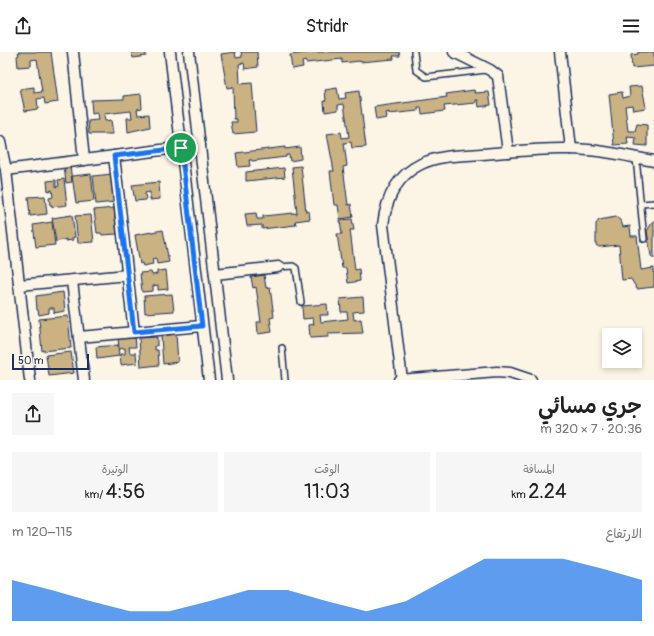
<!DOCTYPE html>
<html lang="ar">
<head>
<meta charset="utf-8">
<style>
  body { margin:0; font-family:Pangolin,"Playpen Sans Arabic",sans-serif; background:#f6f6f6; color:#222; direction:rtl; height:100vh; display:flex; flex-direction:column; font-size:15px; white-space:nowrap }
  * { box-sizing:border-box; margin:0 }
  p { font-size:13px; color:#767676 }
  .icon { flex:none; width:22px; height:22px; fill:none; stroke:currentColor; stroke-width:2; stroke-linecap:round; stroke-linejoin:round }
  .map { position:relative; height:328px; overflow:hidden; direction:ltr }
  .sheet { display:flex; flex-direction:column; background:#fff; flex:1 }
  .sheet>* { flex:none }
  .tools { position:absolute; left:602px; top:276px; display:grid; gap:8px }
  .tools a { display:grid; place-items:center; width:40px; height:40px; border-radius:0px; background:#fff; box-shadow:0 2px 6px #0003; font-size:20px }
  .scale { position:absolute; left:12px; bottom:10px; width:77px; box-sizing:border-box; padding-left:4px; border:2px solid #1b2f5e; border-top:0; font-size:11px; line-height:14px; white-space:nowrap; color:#1b2f5e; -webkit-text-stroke:3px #fcf5e5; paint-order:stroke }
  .pin { position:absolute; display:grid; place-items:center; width:34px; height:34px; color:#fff; margin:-17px; border:2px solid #fff; border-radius:50%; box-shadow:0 1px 4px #0007 }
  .round { display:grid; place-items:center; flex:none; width:42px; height:42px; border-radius:0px; background:#f6f6f6 }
  .summary { display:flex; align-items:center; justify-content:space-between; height:68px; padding:0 12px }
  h1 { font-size:22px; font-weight:600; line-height:30px }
  .figures { display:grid; grid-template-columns:repeat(3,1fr); gap:6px; height:68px; padding:4px 12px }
  .figures div { display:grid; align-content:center; border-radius:0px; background:#f6f6f6; text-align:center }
  .figures b { font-size:20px; font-weight:600 }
  .figures small { font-size:11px; font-weight:400 }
  .figures p { font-size:11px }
  .chart { height:112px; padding:8px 12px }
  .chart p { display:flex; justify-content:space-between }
  .chart svg { width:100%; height:72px; margin-top:4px; fill:#1a73e8; opacity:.7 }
  header { display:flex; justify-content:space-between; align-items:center; height:52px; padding:0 12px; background:#fff; font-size:18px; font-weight:600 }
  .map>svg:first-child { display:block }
  .building { fill:#cab282; stroke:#1b2f5e }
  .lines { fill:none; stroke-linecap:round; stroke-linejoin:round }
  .lane-casing { stroke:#1b2f5e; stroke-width:8 }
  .street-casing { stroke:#1b2f5e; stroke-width:13 }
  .lane { stroke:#fcf5e5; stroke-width:5 }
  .street { stroke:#fcf5e5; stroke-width:10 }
  .route-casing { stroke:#fff; stroke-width:8 }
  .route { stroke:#1a73e8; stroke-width:5 }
</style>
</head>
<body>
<header><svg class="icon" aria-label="menu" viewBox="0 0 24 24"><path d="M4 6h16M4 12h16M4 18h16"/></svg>Stridr<svg class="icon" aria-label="share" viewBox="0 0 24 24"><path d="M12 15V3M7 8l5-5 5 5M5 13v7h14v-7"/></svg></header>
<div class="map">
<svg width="654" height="328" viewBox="0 0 654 328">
  <rect width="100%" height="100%" fill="#fcf5e5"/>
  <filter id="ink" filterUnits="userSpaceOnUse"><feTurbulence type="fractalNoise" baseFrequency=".025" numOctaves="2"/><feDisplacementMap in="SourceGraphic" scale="8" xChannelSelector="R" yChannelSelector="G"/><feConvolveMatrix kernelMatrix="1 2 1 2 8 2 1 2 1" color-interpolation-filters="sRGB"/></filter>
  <g filter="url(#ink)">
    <g class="building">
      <polygon points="18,0 51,0 58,50 45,52 44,46 37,47 38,57 25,59 20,37 34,35 34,41 42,40 37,7 31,8 31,14 18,15 17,4 19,3"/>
      <polygon points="132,0 146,0 146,4 133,6"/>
      <polygon points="235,0 236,6 242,5 241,0 257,0 258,15 245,17 244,11 239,12 240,32 252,31 256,80 233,82 231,70 237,70 237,67 234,67 233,35 227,36 221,2"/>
      <polygon points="315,0 399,0 400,4 393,4 394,7 360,10 360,9 342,11 342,7 306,11 305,9 302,10 303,15 292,17 290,3"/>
      <polygon points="638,0 654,0 654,14 632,16 631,3 638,2"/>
      <polygon points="642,34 646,56 633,58 632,53 625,54 628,79 635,79 637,72 647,73 647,94 635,93 636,86 627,85 628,92 614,93 609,42 622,40 623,46 630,44 629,35"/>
      <polygon points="337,36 339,47 346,46 345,41 359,39 366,95 352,96 351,90 344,91 347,114 343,115 348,153 351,152 353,165 340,167 338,153 334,153 330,119 334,119 327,82 341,80 342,86 349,85 344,52 338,53 338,58 325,60 324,49 326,48 325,38"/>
      <polygon points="474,38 475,41 489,40 491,53 479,55 478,48 476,48 476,51 444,54 445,59 422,62 421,56 418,56 418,59 389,62 389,60 386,61 387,66 376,68 374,55 447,45 446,42"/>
      <polygon points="141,42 142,56 137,57 138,63 149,62 150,75 128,80 127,66 132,66 131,59 104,62 105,69 111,68 113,82 89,82 88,69 98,68 97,61 92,62 91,48 124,47 124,44"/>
      <polygon points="285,95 285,97 300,95 301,107 290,109 289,103 286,103 286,105 252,109 252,108 249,108 250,114 238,115 236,101"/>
      <polygon points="70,113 72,130 66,131 64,114"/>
      <polygon points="301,114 306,160 309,159 310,167 295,169 296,173 262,177 262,173 247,174 245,162 256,161 257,167 263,167 263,164 294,161 297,162 292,115"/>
      <polygon points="284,116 285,125 246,129 246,120"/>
      <polygon points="91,122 94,149 76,151 72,124"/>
      <polygon points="112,122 115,150 96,152 93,124"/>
      <polygon points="64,127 67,153 52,155 52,153 50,153 49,146 53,145 52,138 48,139 47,129 56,128 56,135 59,134 58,128"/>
      <polygon points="159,130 160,147 150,148 150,140 145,141 146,148 135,149 132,133"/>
      <polygon points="45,144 47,162 30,164 28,145"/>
      <polygon points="114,156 117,182 102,183 101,181 97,181 94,158"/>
      <polygon points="72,163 75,185 72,186 73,188 66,189 66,187 56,190 52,166"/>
      <polygon points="91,163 94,190 78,191 75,164"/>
      <polygon points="616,165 621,169 623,175 630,174 631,184 637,184 641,218 654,216 654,235 637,237 631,227 622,228 619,193 599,195 596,193 596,172 599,168"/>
      <polygon points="352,167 354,178 350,178 355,218 359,217 360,229 348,231 346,216 342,216 337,182 342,182 340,168"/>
      <polygon points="653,169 654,169 654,206 651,204 647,179"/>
      <polygon points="52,170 55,193 36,195 33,173"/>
      <polygon points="163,178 169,210 157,212 156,206 152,207 153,212 143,214 142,211 140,212 135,183"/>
      <polygon points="166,218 168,237 158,238 158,233 153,234 153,239 142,240 140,221 151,220 152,223 157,222 157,219"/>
      <polygon points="264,223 266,236 270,235 274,265 270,266 272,280 258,282 257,270 261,270 256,235 253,236 251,225"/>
      <polygon points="63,240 65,259 54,261 54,256 49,256 49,261 39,263 38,258 37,258 36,244"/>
      <polygon points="172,242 174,259 145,261 144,244"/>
      <polygon points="363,245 364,259 353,260 354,268 361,267 363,281 328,282 328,285 310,286 309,273 314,272 313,266 303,267 302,254 327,252 328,263 320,263 321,270 348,267 347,260 341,260 340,247"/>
      <polygon points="68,264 71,296 42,299 39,267"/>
      <polygon points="176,282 178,310 163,312 161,284"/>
      <polygon points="135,283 136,295 129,295 130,301 136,301 137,311 121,313 120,302 125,302 125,296 119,297 118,285"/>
      <polygon points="157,285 157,294 155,294 155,298 158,298 159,313 141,315 139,286"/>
      <polygon points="118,293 119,304 97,307 96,295"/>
      <polygon points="71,300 74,321 49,324 46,303"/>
    </g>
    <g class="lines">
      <defs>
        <g id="lane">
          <polyline points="414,0 416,18 426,25 486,18"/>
          <polyline points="636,106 644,187"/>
          <polyline points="641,152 654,151"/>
          <polyline points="278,215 293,214 296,216 301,250"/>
          <polyline points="282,296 285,328"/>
        </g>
        <g id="street">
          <polyline points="73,0 84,108"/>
          <polyline points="170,0 209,328"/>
          <polyline points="189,0 227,328"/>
          <polyline points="454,0 490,18 498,24 508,100"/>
          <polyline points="560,0 571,97"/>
          <polyline points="0,90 6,118 30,328"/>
          <polyline points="114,104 134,280"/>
          <polyline points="6,118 200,93"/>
          <polyline points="215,222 278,215"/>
          <polyline points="72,229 84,328"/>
          <polyline points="19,233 128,223"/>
          <polyline points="79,285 202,274"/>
          <polyline points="399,328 497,320 510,321 531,328"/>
          <path d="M402 328 383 173C386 147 396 124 421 112 439 103 461 104 481 102 510 100 540 96 569 97 598 97 626 104 654 109"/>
        </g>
      </defs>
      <use href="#lane" class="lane-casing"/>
      <use href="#street" class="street-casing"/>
      <use href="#lane" class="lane"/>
      <use href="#street" class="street"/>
    </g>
  </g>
  <g class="lines" filter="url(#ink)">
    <defs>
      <polygon id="route" points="181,96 202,274 134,280 114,104"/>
    </defs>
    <use href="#route" class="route-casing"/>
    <use href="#route" class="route"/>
  </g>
</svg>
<div class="tools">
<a><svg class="icon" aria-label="layers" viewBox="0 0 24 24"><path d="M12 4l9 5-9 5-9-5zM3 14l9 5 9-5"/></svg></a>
</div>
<div class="scale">50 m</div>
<div class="pin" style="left:181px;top:96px;background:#1e9e55"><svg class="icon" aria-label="arrive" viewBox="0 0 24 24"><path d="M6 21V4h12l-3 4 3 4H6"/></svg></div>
</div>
<section class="sheet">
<div class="summary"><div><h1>جري مسائي</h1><p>20:36 · 7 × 320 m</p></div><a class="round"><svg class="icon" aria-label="share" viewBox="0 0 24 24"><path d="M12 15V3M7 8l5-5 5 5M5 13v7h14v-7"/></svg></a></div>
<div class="figures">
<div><p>المسافة</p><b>2.24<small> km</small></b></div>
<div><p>الوقت</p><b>11:03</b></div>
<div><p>الوتيرة</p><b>4:56<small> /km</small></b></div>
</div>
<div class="chart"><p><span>الارتفاع</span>115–120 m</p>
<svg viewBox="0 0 160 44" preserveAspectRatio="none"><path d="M0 44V19L10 25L20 32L30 38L40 38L50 32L60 25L70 25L80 32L90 38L100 32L110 19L120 6L130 6L140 6L150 12L160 19V44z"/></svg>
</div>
</section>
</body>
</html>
